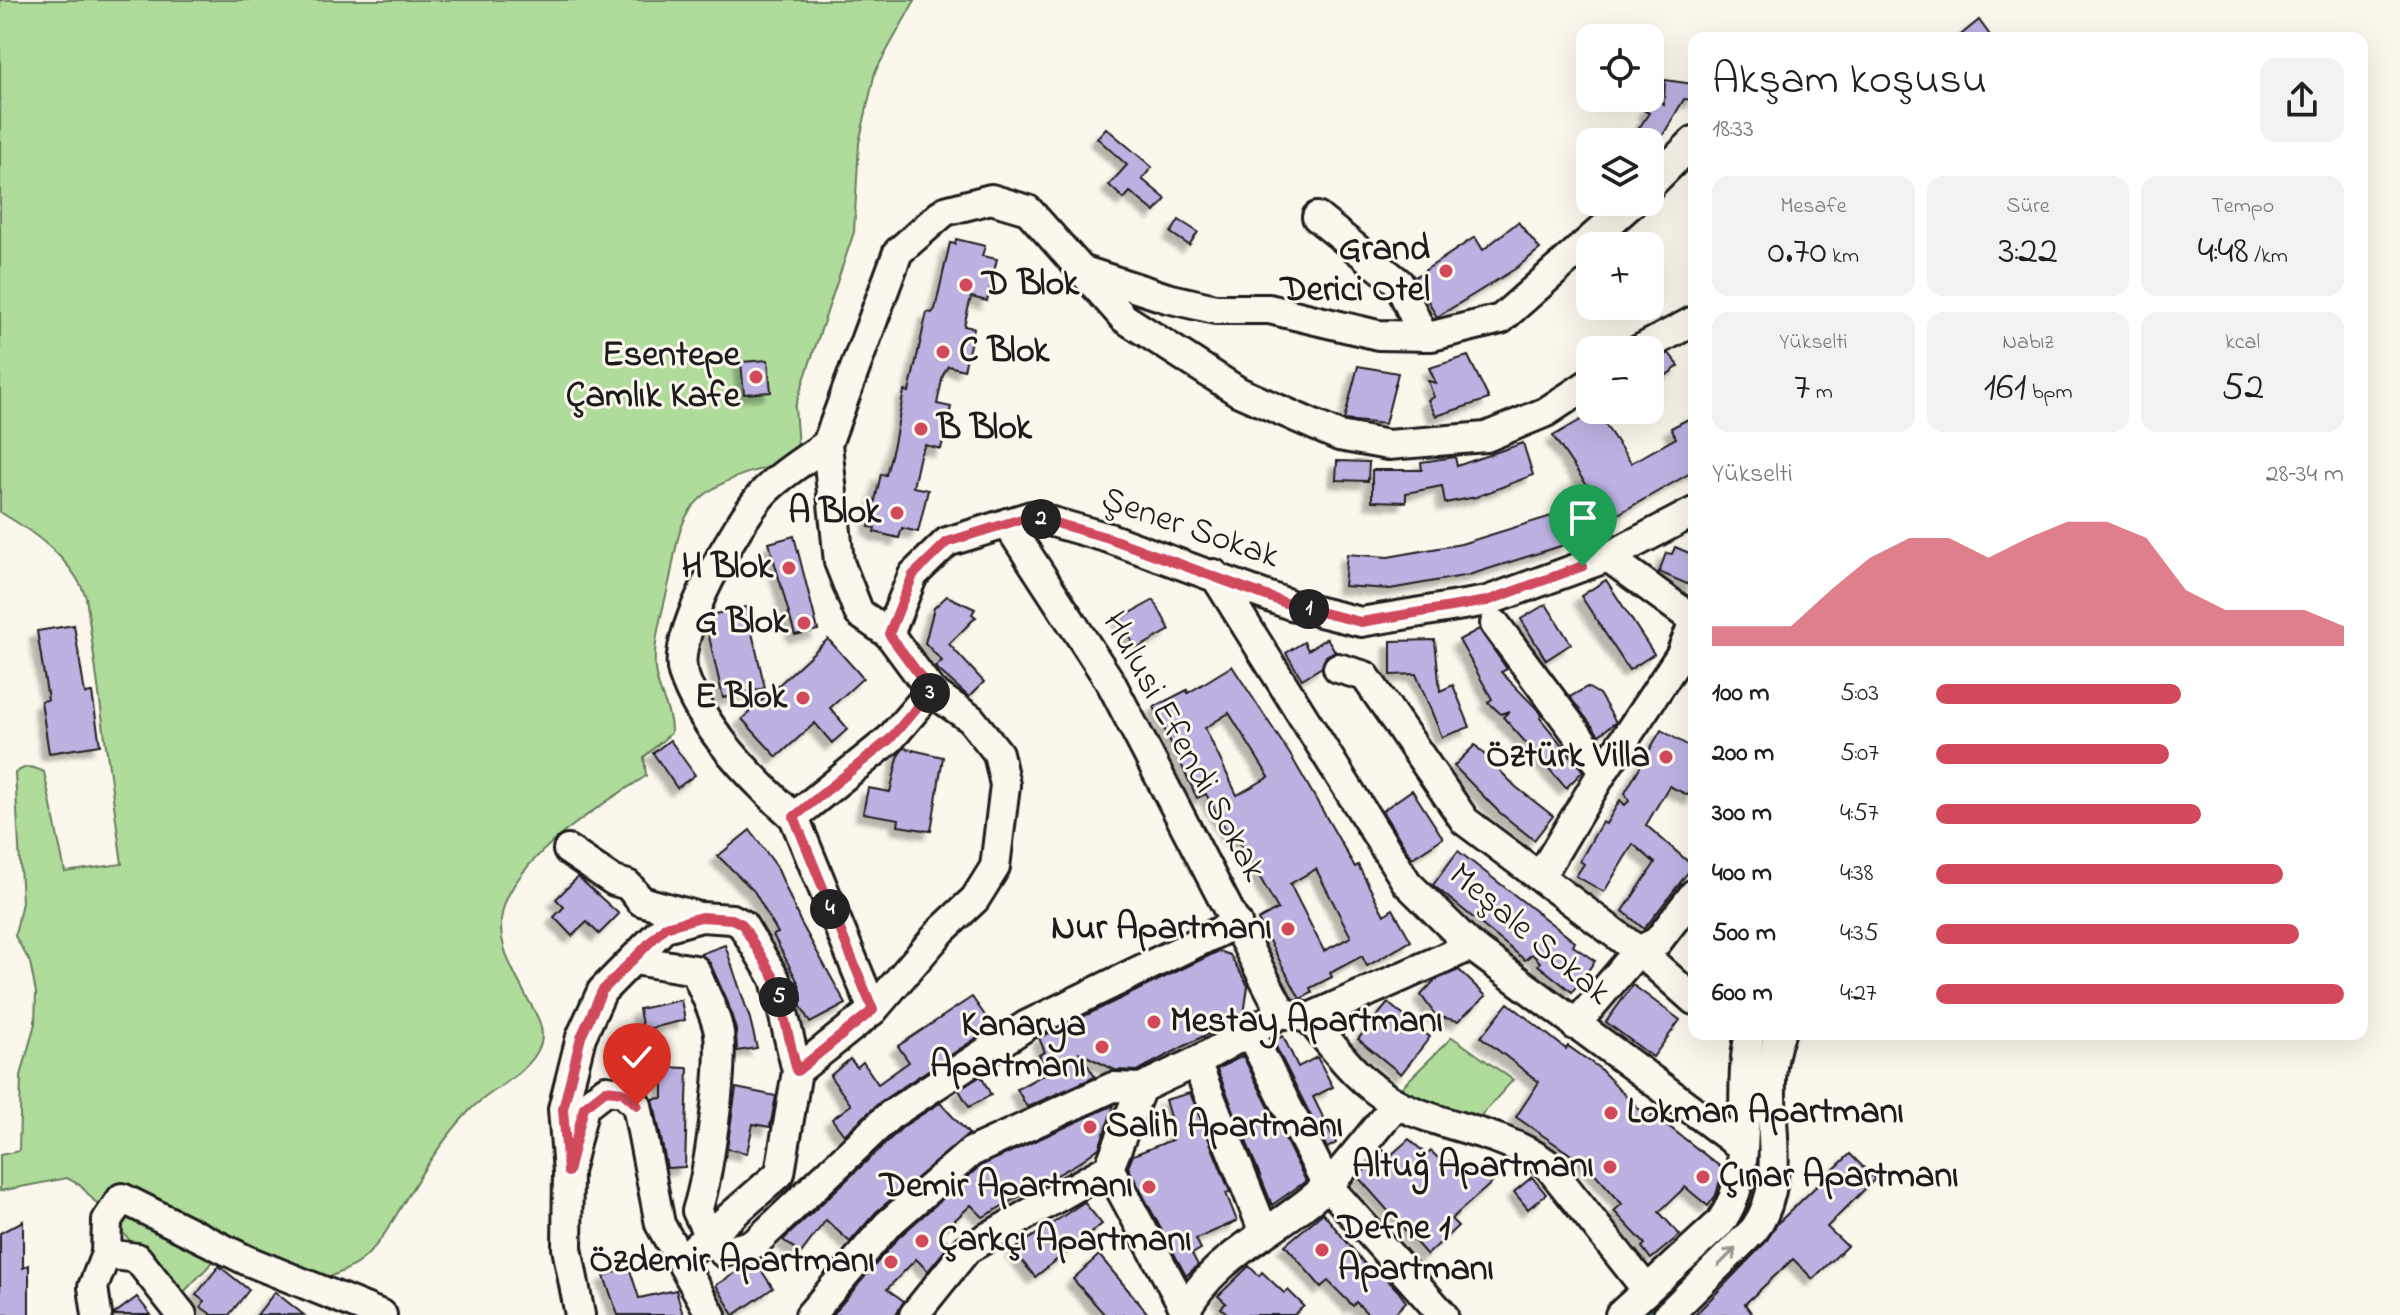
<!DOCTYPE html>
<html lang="tr">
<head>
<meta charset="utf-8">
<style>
  body { margin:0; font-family:"Indie Flower",sans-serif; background:#f2f2f2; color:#202124; height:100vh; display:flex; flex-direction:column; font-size:30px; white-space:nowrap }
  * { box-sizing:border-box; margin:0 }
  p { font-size:26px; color:#757577 }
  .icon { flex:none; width:44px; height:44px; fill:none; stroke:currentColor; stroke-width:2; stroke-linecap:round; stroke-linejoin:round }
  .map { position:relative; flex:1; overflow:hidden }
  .panel { position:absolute; left:1688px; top:32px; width:680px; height:1008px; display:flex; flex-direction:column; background:#fff; border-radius:16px; box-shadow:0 8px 32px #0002 }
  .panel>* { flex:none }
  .fabs { position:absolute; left:1576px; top:24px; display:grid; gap:16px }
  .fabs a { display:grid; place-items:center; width:88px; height:88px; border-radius:16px; background:#fff; box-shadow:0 8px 32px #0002; font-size:40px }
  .pin { position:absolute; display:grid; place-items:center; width:68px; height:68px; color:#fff; margin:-82px -34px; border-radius:50% 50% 50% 0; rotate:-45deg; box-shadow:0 0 8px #0007 }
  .pin .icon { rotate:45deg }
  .km { position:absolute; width:40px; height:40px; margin:-20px; border-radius:50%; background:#222; color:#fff; font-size:22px; line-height:40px; text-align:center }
  .round { display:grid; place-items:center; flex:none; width:84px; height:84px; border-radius:16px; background:#f2f2f2 }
  .headline { display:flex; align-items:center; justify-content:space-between; height:136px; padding:0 24px }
  h1 { font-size:44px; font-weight:600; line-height:60px }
  .stats { display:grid; grid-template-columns:repeat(3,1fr); gap:12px; height:136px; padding:8px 24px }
  .stats div { display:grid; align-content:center; border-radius:16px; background:#f2f2f2; text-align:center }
  .stats b { font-size:40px; font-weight:600 }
  .stats small { font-size:22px; font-weight:400 }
  .stats p { font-size:22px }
  .chart { height:224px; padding:16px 24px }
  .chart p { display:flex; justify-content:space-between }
  .chart svg { width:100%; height:144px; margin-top:8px; fill:#d1495b; opacity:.7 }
  ul { padding:0 24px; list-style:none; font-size:26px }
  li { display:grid; grid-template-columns:128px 96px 1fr; align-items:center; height:60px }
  li i { height:20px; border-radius:10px; background:#d1495b }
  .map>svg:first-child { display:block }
  .green { fill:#afdc9b; stroke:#667c5c; stroke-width:2 }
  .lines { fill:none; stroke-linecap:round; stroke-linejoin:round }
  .stream { stroke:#608f99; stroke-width:6 }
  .building { fill:#bdb1e2; stroke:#1c1c1c; stroke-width:2; fill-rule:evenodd; filter:url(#shadow) }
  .minor-casing { stroke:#1c1c1c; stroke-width:34 }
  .minor { stroke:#fbf7ec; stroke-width:28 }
  .oneway { stroke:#97948e }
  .route-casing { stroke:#fff; stroke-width:16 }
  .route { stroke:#d1495b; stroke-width:10 }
  .poi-dot { fill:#d1495b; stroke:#fbf7ec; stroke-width:3 }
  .labels { text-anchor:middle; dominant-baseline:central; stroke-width:6; stroke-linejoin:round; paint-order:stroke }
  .poi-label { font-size:36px; font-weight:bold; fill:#1c1c1c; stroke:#fbf7ec; text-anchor:end }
  .street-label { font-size:36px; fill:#1c1c1c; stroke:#fbf7ec }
</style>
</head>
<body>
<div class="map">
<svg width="2400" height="1315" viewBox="0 0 2400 1315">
  <defs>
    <filter id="shadow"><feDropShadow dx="-7" dy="7" stdDeviation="2" flood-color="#0004"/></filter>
  </defs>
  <rect width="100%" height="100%" fill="#fbf7ec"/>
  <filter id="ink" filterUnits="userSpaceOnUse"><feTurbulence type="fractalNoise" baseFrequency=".0125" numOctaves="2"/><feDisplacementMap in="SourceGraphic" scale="16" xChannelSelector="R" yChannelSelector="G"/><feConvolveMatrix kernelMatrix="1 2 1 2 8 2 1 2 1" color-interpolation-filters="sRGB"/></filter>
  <g filter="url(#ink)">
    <g class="green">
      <path d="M0 0H915L875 72 859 143 854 232 795 407 799 461C761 468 706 479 686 517 676 535 674 562 669 583 663 610 653 640 655 668 656 691 672 709 671 733L644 757 646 776C600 805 504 863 501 922 500 950 514 972 526 996 534 1010 547 1029 540 1046 529 1075 490 1089 469 1111 447 1135 426 1165 409 1194 395 1216 383 1241 364 1258 351 1270 331 1276 315 1282L229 1245 180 1296 80 1185 67 1178 0 1191V1155L19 1151 21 1076 35 1023 36 993 30 962 15 936 22 902 15 773C26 765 32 766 44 772L65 872 122 864 86 597C72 559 34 532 0 512Z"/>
      <polygon points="1452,1037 1513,1080 1477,1120 1400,1089"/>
    </g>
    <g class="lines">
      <polyline class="stream" points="1643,1315 1717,1243"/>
    </g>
    <g class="building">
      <polygon points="1979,20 1992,38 1957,38"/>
      <polygon points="1665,80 1694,84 1694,100 1684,99 1659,142 1630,142 1649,113 1645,111 1653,98 1664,104"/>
      <polygon points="1106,128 1152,167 1142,179 1166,199 1155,212 1130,192 1124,199 1109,185 1127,165 1097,138"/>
      <polygon points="1179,220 1198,232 1189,245 1171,233"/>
      <polygon points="1518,222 1540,249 1515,269 1437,317 1415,277 1475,237 1483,250"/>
      <polygon points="956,239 985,246 982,256 997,259 987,301 971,297 964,326 974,328 964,370 948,366 943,375 937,404 951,407 941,449 925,445 920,455 913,487 928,490 918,532 902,528 899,538 874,532 875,528 869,527 881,474 886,475 894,444 904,391 909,392 927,312 932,313 935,309 950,243 955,244"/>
      <polygon points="1669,353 1679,366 1650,387 1650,363"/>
      <polygon points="1468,356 1489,399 1436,416 1428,400 1434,397 1428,381 1436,383 1429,368"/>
      <polygon points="768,360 771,392 744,394 741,362"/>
      <polygon points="1358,366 1398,373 1385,424 1344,420"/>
      <polygon points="1596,411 1631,463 1676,438 1671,428 1694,416 1694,471 1604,522 1585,488 1588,487 1553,436"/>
      <polygon points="1523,443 1533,475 1476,497 1445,503 1442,486 1406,493 1406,502 1372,501 1372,470 1422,470 1421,462 1455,457 1457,466"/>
      <polygon points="1337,461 1369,462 1368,481 1336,480"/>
      <polygon points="1558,514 1567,544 1469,575 1390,589 1344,586 1347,554 1388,557 1461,544"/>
      <polygon points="794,536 818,630 795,635 769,543"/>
      <polygon points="1675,547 1694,555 1694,587 1659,572 1666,553 1672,554"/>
      <polygon points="1606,580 1654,654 1629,670 1581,596"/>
      <polygon points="947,596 975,609 972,614 976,617 949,644 984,682 969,697 935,667 942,661 925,643 934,608"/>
      <polygon points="1154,600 1170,630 1136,649 1120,619"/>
      <polygon points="1546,604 1571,644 1546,660 1521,619"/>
      <polygon points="746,607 765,688 723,698 707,628 711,615"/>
      <polygon points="74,625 85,694 92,693 100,745 49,753 41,701 48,700 37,631"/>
      <polygon points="1479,629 1507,669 1501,672 1539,711 1542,716 1540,718 1583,771 1566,788 1503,717 1510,711 1501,714 1488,702 1492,699 1459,640"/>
      <polygon points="1327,638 1335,651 1326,656 1322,667 1302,679 1286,653 1304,642 1308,650"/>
      <polygon points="828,639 863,678 830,708 848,729 832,743 815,723 777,757 742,719"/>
      <polygon points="1435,640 1440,691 1453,685 1470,727 1442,737 1416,674 1391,675 1391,641"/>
      <path d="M1232 666 1291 756 1355 867 1358 865 1384 915 1393 909 1411 941 1367 966 1362 956 1330 973 1332 977 1310 988 1312 993 1300 999 1258 920 1278 909 1236 836 1231 839 1206 794 1197 798 1154 707 1187 690 1188 693ZM1229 713 1269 777 1237 795 1205 728ZM1316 869 1351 937 1324 951 1290 884Z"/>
      <polygon points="1587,687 1599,694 1616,722 1599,735 1570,697"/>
      <polygon points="1661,730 1694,749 1694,798 1669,786 1646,825 1693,866 1644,929 1623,911 1655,863 1633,844 1604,892 1576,876 1584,864 1580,861 1602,822 1606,824 1620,800 1625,805 1629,801 1625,793"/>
      <polygon points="670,740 695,775 677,788 653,753"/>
      <polygon points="1475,745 1516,787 1553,816 1534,840 1499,812 1454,766"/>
      <polygon points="904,748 943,757 931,831 898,826 899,819 863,813 868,788 890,792 899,754"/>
      <polygon points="1412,790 1443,838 1412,858 1382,811"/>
      <polygon points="750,830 777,867 800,921 846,1004 810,1023 798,1001 802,1000 796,989 800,986 773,935 778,933 754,891 718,856"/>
      <polygon points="1458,851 1575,942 1573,946 1595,961 1572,992 1538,965 1540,962 1532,954 1525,960 1433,885"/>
      <polygon points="578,877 619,914 599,934 587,922 572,936 554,917 564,907 556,899"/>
      <polygon points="725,945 750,1019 757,1048 737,1051 736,1030 728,1003 710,963 700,954"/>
      <polygon points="1219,951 1230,955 1248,986 1244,1015 1137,1071 1115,1070 1080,1053 1095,1077 1027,1107 1017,1089 1048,1072 1039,1055 1045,1052 1039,1038"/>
      <polygon points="1459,970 1486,996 1458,1021 1436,1016 1421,995 1435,980"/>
      <polygon points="1633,985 1680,1020 1653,1057 1606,1022"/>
      <polygon points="972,997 993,1027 880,1102 844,1135 832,1119 851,1105 830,1076 850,1059 857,1067 863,1062 878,1084 909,1062 898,1046"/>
      <polygon points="681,1000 685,1020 643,1030 639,1009"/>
      <polygon points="1388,1003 1430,1037 1401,1074 1358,1039"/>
      <polygon points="1508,1003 1566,1049 1568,1046 1599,1068 1649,1119 1653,1114 1723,1169 1716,1195 1708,1206 1685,1187 1659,1212 1680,1235 1651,1259 1642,1247 1645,1244 1614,1211 1622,1204 1590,1168 1516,1117 1539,1082 1481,1037"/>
      <polygon points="1283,1036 1298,1067 1317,1057 1333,1087 1313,1097 1336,1143 1327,1148 1273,1041"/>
      <polygon points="1243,1056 1306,1181 1272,1205 1217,1069"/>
      <polygon points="663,1067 688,1068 685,1167 667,1168 653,1099 663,1098"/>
      <polygon points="981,1076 991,1095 969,1107 959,1090"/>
      <polygon points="736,1088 776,1096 770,1127 753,1124 747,1153 727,1149"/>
      <polygon points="1190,1093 1230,1192 1226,1193 1237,1221 1196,1239 1201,1249 1192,1254 1198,1265 1186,1276 1128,1167 1133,1155 1172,1140 1170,1135 1175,1134 1165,1100"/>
      <polygon points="940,1103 969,1134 876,1212 850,1242 826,1220 801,1253 783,1240 904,1126"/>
      <polygon points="1114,1105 1099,1148 1078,1163 983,1217 971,1205 940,1234 950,1244 928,1271 916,1259 887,1289 904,1301 896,1315 832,1315 899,1237 980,1166"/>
      <polygon points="1409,1139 1427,1155 1431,1151 1445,1165 1449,1161 1461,1173 1466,1168 1472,1174 1481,1166 1495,1180 1451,1219 1458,1226 1427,1255 1358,1177 1383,1150 1389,1157"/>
      <polygon points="1850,1154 1875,1179 1827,1227 1847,1246 1813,1279 1793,1259 1745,1304 1753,1315 1695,1315 1766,1242 1777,1224"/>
      <polygon points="1532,1177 1546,1194 1528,1209 1514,1192"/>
      <polygon points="1084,1202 1102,1224 1035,1277 1013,1250"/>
      <polygon points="1323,1213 1369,1269 1371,1266 1384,1276 1398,1291 1406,1302 1393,1315 1369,1315 1356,1302 1353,1306 1328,1281 1321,1287 1285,1245"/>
      <polygon points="23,1221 23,1268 29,1265 29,1315 0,1315 0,1233"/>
      <polygon points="1099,1255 1149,1315 1105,1315 1073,1279"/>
      <polygon points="755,1261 773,1288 734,1315 716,1285"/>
      <polygon points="219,1266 249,1290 229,1315 212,1315 201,1307 204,1301 196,1295"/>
      <polygon points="1249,1266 1259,1276 1262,1272 1284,1293 1288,1290 1304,1306 1294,1315 1229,1315 1221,1308 1226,1303 1218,1296"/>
      <polygon points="629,1267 639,1298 676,1290 683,1315 618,1315 604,1276"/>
      <polygon points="275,1292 304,1315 257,1315"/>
      <polygon points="137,1297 151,1315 114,1315 114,1314"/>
    </g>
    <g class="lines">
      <defs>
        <g id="minor">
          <polyline points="1650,185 1694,141"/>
          <polyline points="1317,217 1399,283 1423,336"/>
          <polyline points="1084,271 1167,298 1215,309 1269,309 1378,335 1432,336 1501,319 1633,202"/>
          <polyline points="1639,350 1694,321"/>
          <path d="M827 444C807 459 782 473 764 492 738 521 671 634 683 673 701 728 752 779 794 817L873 1010"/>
          <polyline points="1007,523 1111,683 1282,1013"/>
          <polyline points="1608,557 1694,620"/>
          <polyline points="1214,574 1407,883 1471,946 1741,1146"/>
          <polyline points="1495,624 1604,770"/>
          <polyline points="889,634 913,575 947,542 1031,516 1109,538 1291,605 1361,622 1487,601 1608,557 1694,512"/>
          <polyline points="1338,668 1365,676 1465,821 1645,956 1694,1000"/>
          <polyline points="794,817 890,739 931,691"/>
          <polyline points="568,850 614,881 628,885 641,901 699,917"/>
          <polyline points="1540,877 1604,770 1680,656 1694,622"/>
          <path d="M634 960 695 970C702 989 716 1013 719 1033 723 1071 709 1174 697 1211L709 1236 723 1252 754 1244 889 1116 1027 1025 1237 923"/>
          <path d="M1309 1018C1335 1049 1359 1084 1397 1104 1444 1128 1503 1132 1546 1163L1647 1290"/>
          <polyline points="1575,1025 1638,951 1657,942 1694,894"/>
          <polyline points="1250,1033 1327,1185 1443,1315"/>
          <polyline points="1196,1062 1264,1232"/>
          <polyline points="797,1071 873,1010 942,930 975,899 995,867 1005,785 998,753 971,719 931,691 889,634 859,613 839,562 827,444 898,252 945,211 991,199 1028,210 1124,318 1239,392 1339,436 1388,445 1486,437 1546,412 1590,383"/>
          <polyline points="1109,1168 1188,1315"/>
          <polyline points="568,1172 563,1109 581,1037 602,991 665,927 701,917 732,919 742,924 775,979 797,1071 780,1173 681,1260"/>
          <polyline points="106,1254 137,1258 182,1315"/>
          <polyline points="97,1315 93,1287 106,1254 107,1220 122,1198 246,1260 382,1315"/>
          <polyline points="580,1315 567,1248 568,1172 584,1107 606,1090 622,1092 637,1105 660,1224 711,1315"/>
          <polyline points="810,1315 887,1225 971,1152 1113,1087 1141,1088"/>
          <polyline points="914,1315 967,1249 1109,1168 1141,1088 1196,1062 1282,1013 1309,1018 1471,946"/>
          <path d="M1183 1315C1212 1254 1283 1229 1329 1184 1353 1159 1373 1130 1397 1104"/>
          <path d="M1620 1315 1720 1223C1759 1169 1735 1095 1750 1034"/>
          <path d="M1668 1315 1754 1230C1796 1173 1754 1099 1780 1034"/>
        </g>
      </defs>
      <use href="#minor" class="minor-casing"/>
      <use href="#minor" class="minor"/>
    </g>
    <defs><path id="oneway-shaft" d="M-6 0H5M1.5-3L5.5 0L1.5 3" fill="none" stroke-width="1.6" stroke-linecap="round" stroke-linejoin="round" transform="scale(2)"/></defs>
    <use class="oneway" href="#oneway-shaft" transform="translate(1727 1257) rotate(-45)"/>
  </g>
  <g class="lines" filter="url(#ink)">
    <defs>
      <polyline id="route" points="637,1105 622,1092 606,1090 584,1107 568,1172 563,1109 581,1037 602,991 665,927 701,917 732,919 742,924 775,979 797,1071 873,1010 794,817 890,739 931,691 889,634 913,575 947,542 1031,516 1109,538 1291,605 1361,622 1487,601 1583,566"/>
    </defs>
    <use href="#route" class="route-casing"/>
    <use href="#route" class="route"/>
  </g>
  <g class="poi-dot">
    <circle cx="1446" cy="271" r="8"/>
    <circle cx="966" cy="285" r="8"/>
    <circle cx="943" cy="352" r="8"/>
    <circle cx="756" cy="377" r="8"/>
    <circle cx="921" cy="429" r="8"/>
    <circle cx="897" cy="513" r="8"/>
    <circle cx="789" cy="568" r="8"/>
    <circle cx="804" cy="623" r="8"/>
    <circle cx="803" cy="698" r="8"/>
    <circle cx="1666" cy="757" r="8"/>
    <circle cx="1288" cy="929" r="8"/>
    <circle cx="1154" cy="1022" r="8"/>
    <circle cx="1102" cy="1047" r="8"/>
    <circle cx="1611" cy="1113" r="8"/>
    <circle cx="1090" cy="1127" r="8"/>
    <circle cx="1610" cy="1167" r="8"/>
    <circle cx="1703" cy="1177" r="8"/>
    <circle cx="1149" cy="1187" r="8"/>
    <circle cx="922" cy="1241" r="8"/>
    <circle cx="1322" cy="1250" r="8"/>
    <circle cx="891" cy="1262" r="8"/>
  </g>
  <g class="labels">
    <g class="poi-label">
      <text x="1430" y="250">Grand<tspan x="1430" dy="41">Derici Otel</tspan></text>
      <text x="982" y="285" text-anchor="start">D Blok</text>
      <text x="959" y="352" text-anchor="start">C Blok</text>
      <text x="740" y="356">Esentepe<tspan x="740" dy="41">Çamlık Kafe</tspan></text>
      <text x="937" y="429" text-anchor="start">B Blok</text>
      <text x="881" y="513">A Blok</text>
      <text x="773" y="568">H Blok</text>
      <text x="788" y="623">G Blok</text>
      <text x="787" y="698">E Blok</text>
      <text x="1650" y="757">Öztürk Villa</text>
      <text x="1272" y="929">Nur Apartmanı</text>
      <text x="1170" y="1022" text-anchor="start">Mestay Apartmanı</text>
      <text x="1086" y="1026">Kanarya<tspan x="1086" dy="41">Apartmanı</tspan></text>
      <text x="1627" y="1113" text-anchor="start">Lokman Apartmanı</text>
      <text x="1106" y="1127" text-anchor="start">Salih Apartmanı</text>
      <text x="1594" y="1167">Altuğ Apartmanı</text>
      <text x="1719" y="1177" text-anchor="start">Çınar Apartmanı</text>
      <text x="1133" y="1187">Demir Apartmanı</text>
      <text x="1338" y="1229" text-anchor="start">Defne 1<tspan x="1338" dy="41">Apartmanı</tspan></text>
      <text x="938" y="1241" text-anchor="start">Çarkçı Apartmanı</text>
      <text x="875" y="1262">Özdemir Apartmanı</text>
    </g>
    <g class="street-label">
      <text transform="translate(1190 529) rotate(19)">Şener Sokak</text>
      <text transform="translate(1183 747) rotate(61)">Hulusi Efendi Sokak</text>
      <text transform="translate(1529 935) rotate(40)">Meşale Sokak</text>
    </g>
  </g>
</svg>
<div class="fabs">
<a><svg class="icon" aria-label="locate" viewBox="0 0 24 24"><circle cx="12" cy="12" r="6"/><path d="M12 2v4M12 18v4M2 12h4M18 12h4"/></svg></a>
<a><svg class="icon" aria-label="layers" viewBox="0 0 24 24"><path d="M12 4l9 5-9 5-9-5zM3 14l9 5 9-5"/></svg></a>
<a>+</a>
<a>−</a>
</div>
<div class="pin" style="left:1583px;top:566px;background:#1e9e55"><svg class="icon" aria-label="arrive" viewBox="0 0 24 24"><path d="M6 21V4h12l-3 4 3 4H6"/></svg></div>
<div class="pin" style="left:637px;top:1105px;background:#d93025"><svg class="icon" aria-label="check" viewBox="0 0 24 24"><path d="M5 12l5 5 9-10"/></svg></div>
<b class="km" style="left:1309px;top:609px">1</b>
<b class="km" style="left:1041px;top:519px">2</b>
<b class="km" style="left:930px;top:693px">3</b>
<b class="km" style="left:830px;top:909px">4</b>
<b class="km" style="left:779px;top:997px">5</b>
<section class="panel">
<div class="headline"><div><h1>Akşam koşusu</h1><p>18:33</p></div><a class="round"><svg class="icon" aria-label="share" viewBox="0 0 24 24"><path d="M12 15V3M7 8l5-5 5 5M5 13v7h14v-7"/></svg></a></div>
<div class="stats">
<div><p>Mesafe</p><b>0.70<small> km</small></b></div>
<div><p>Süre</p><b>3:22</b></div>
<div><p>Tempo</p><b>4:48<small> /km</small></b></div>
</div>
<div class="stats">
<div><p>Yükselti</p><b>7<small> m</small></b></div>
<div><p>Nabız</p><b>161<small> bpm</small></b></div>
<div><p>kcal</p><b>52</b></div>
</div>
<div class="chart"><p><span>Yükselti</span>28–34 m</p>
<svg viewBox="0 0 160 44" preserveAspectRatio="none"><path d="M0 44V38L10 38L20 38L30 27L40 17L50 11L60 11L70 17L80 11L90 6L100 6L110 11L120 27L130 33L140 33L150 33L160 38V44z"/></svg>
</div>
<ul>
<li><b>100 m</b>5:03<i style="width:60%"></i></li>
<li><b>200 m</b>5:07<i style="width:57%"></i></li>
<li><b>300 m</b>4:57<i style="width:65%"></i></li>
<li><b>400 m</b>4:38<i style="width:85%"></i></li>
<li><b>500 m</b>4:35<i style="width:89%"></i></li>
<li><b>600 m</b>4:27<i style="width:100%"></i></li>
</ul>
</section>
</div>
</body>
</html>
